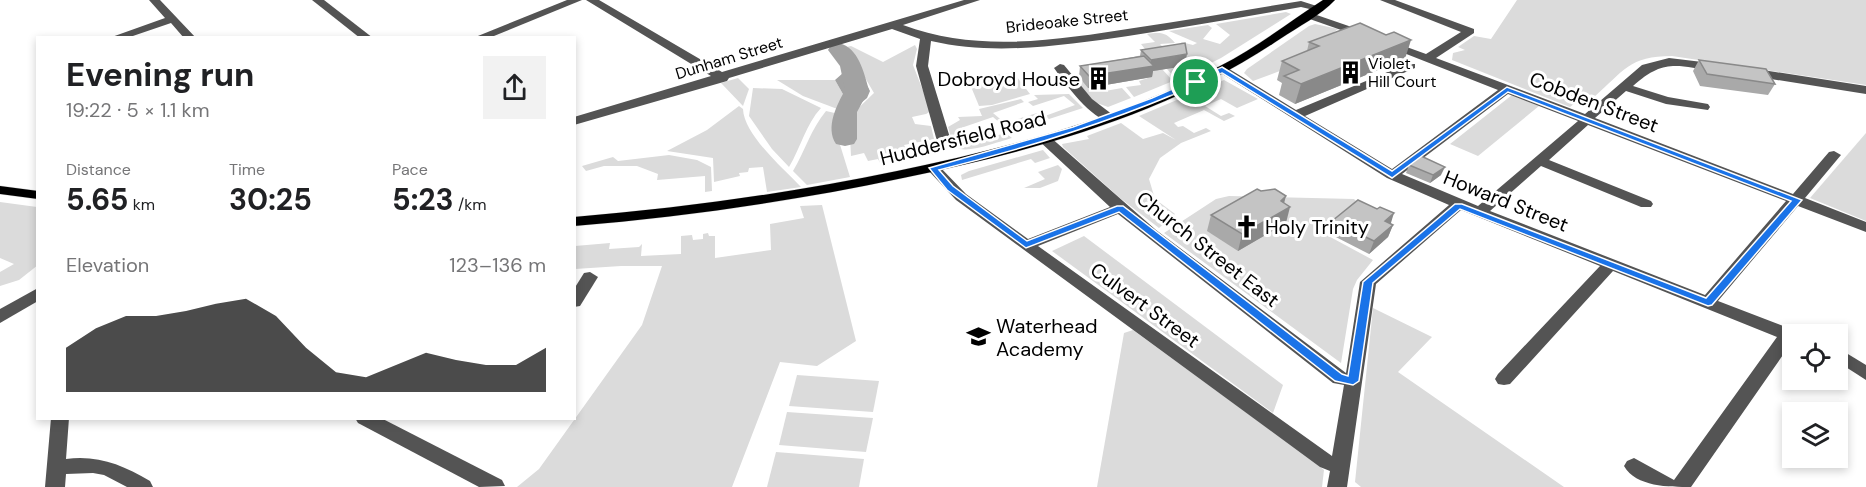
<!DOCTYPE html>
<html lang="en">
<head>
<meta charset="utf-8">
<style>
  body { margin:0; font-family:"DM Sans",sans-serif; background:#f2f2f2; color:#202124; height:100vh; display:flex; flex-direction:column; font-size:22px; white-space:nowrap }
  * { box-sizing:border-box; margin:0 }
  p { font-size:20px; color:#757577 }
  .icon { flex:none; width:33px; height:33px; fill:none; stroke:currentColor; stroke-width:2; stroke-linecap:round; stroke-linejoin:round }
  .map { position:relative; flex:1; overflow:hidden }
  .details { position:absolute; left:36px; top:36px; width:540px; height:384px; display:flex; flex-direction:column; background:#fff; border-radius:0px; box-shadow:0 3px 9px #0003 }
  .details>* { flex:none }
  .controls { position:absolute; left:1782px; top:324px; display:grid; gap:12px }
  .controls a { display:grid; place-items:center; width:66px; height:66px; border-radius:0px; background:#fff; box-shadow:0 3px 9px #0003; font-size:30px }
  .pin { position:absolute; display:grid; place-items:center; width:51px; height:51px; color:#fff; margin:-26px; border:3px solid #fff; border-radius:50%; box-shadow:0 2px 6px #0007 }
  .round { display:grid; place-items:center; flex:none; width:63px; height:63px; border-radius:0px; background:#f2f2f2 }
  .headline { display:flex; align-items:center; justify-content:space-between; height:102px; padding:0 30px }
  h1 { font-size:33px; font-weight:700; line-height:45px }
  .figures { display:grid; grid-template-columns:repeat(3,1fr); gap:9px; height:102px; padding:6px 30px }
  .figures div { display:grid; align-content:center }
  .figures b { font-size:30px; font-weight:700 }
  .figures small { font-size:16px; font-weight:400 }
  .figures p { font-size:16px }
  .chart { height:168px; padding:12px 30px }
  .chart p { display:flex; justify-content:space-between }
  .chart svg { width:100%; height:108px; margin-top:6px; fill:#000; opacity:.7 }
  .map>svg:first-child { display:block }
  .green { fill:#dbdbdb }
  .water { fill:#a2a2a2 }
  .lines { fill:none; stroke-linecap:round; stroke-linejoin:round }
  .river { fill:#a2a2a2; fill-rule:evenodd }
  .major-casing { stroke:#dbdbdb; stroke-width:1 }
  .minor { fill:#545454; fill-rule:evenodd }
  .major { fill:#000; fill-rule:evenodd }
  .wall { fill:#a9a9a9 }
  .shaded-wall { fill:#898989 }
  .building { fill:#c4c4c4; stroke:#898989; stroke-width:1.5 }
  .route { fill:#1a73e8; stroke:#fff; stroke-width:1.5; fill-rule:evenodd }
  .labels { text-anchor:middle; dominant-baseline:central; stroke-width:6; stroke-linejoin:round; paint-order:stroke }
  .far-street-label { font-size:16px; fill:#000; stroke:#fff }
  .far-poi-label { font-size:16px; fill:#000; stroke:#fff; text-anchor:start }
  .poi-label { font-size:20px; fill:#000; stroke:#fff; text-anchor:start }
  .street-label { font-size:20px; fill:#000; stroke:#fff }
</style>
</head>
<body>
<div class="map">
<svg width="1866" height="487" viewBox="0 0 1866 487">
  <rect width="100%" height="100%" fill="#fff"/>
  <g class="green">
    <path d="M1517 0H1866V85L1672 56C1629 56 1624 71 1594 97L1587 94 1570 107 1452 60 1453 53 1465 50 1458 47 1474 36 1491 39Z"/>
    <path d="M1286 12 1291 14 1221 58 1177 80 1167 69 1178 66 1120 61 1148 53 1141 44 1155 42 1147 34C1161 32 1166 32 1175 43L1160 44 1167 51 1186 48 1181 42 1193 45 1197 43 1169 31 1208 25 1212 28 1203 39 1220 44 1230 35 1216 24Z"/>
    <polygon points="1315,24 1338,29 1285,69 1253,81 1244,73 1247,69 1309,26"/>
    <polygon points="915,45 917,49 913,65 931,111 926,114 912,117 915,124 931,126 934,139 904,145 908,153 880,159 884,170 878,159 868,161 864,153 851,156 849,117 874,93 860,69 842,48 851,46 883,62"/>
    <polygon points="1162,69 1173,81 1134,97 1126,87 1141,85 1139,81 1151,77 1147,72"/>
    <polygon points="1089,72 1105,91 1122,88 1131,98 1108,107 1094,102 1072,75"/>
    <polygon points="1014,73 1030,94 992,105 979,106 967,77"/>
    <polygon points="738,78 749,89 743,106 721,83"/>
    <polygon points="777,80 835,80 848,103 840,110 803,96"/>
    <polygon points="1224,80 1258,99 1237,108 1221,99 1205,106 1221,116 1229,113 1235,116 1224,121 1204,110 1174,123 1178,127 1183,126 1194,133 1206,128 1211,131 1181,143 1160,158 1149,179 1155,199 1175,214 1159,228 1120,198 1063,147 1062,144 1089,139 1087,136 1121,123 1143,139 1163,133 1176,140 1139,116"/>
    <path d="M753 88 782 89 821 108C806 124 801 147 789 167L772 149 749 116Z"/>
    <polygon points="1069,94 1083,108 1049,119 1045,116 1075,105 1064,96 1033,106 1028,102 1038,99 1034,95"/>
    <polygon points="1512,95 1539,106 1478,156 1450,144"/>
    <path d="M1021 99 1024 102 993 113 1005 123 1037 113 1046 120 1008 130 993 117 961 128 975 141 1006 133 1012 138C1000 141 963 156 955 146 951 141 950 132 948 127L960 120 958 117 982 116 979 109Z"/>
    <path d="M739 106 743 109C744 135 784 169 801 187L767 192 763 167 749 168 748 172 739 173 740 176 714 182 713 158 667 151 707 130Z"/>
    <path d="M826 111 839 114 837 135 850 177 807 185 793 171C805 151 811 129 826 111Z"/>
    <polygon points="1866,133 1866,221 1810,198"/>
    <polygon points="1043,150 1050,158 1035,163 1031,159 962,180 961,175 969,171"/>
    <polygon points="669,155 697,160 711,167 712,191 705,192 705,176 657,180 658,174 637,166 604,166 586,171 582,166 613,157 618,161"/>
    <polygon points="1058,165 1062,169 1058,181 1040,188 1024,188 1045,179 1038,172"/>
    <polygon points="1229,196 1354,199 1356,201 1337,226 1325,226 1321,232 1373,260 1357,280 1353,289 1341,363 1164,233 1216,199"/>
    <polygon points="0,202 37,207 38,265 19,280 0,286 0,272 14,264 0,258"/>
    <polygon points="822,205 856,341 817,366 780,362 732,487 517,487 539,469 642,325 662,266 621,266 575,269 575,246 610,243 609,249 639,247 642,244 641,256 681,254 681,236 692,235 693,240 703,239 703,234 708,233 709,236 715,236 715,258 771,250 770,224 804,218 800,206"/>
    <polygon points="1084,236 1283,385 1273,413 1052,251"/>
    <polygon points="1373,308 1432,337 1398,372 1564,487 1361,487 1355,482"/>
    <polygon points="1133,330 1317,464 1324,470 1322,487 1097,487 1124,333"/>
    <polygon points="797,375 879,381 873,412 789,406"/>
    <polygon points="787,412 873,418 866,452 779,445"/>
    <polygon points="776,452 864,459 859,487 767,487"/>
  </g>
  <polygon class="water" points="851,66 861,74 870,91 867,98 850,112 840,110 848,103 835,80"/>
  <g class="lines">
    <path class="river" d="M839 43C859 48 864 73 869 90L857 112V139L854 144 845 146 836 144C825 127 837 105 845 90L840 66 828 50 831 45Z"/>
    <defs>
      <g id="major">
        <path d="M1323 0H1335C1321 15 1298 27 1280 39 1168 115 1033 151 903 178 794 201 685 217 574 226V217C683 208 791 193 897 171 1008 148 1119 119 1220 66 1256 48 1289 22 1323 0Z"/>
        <polygon points="0,186 38,191 38,199 0,194"/>
      </g>
    </defs>
    <use href="#major" class="major-casing"/>
    <g class="minor">
      <polygon points="149,0 160,0 196,38 184,38 171,23 127,38 109,38 165,18"/>
      <polygon points="312,0 324,0 373,38 360,38"/>
      <polygon points="567,0 582,0 489,38 473,38"/>
      <path d="M586 0H599L722 72 964 0H980L903 25C977 53 1057 40 1134 28 1190 20 1245 10 1301 1L1323 8 1318 11 1301 7C1243 17 1186 27 1128 36 1064 45 996 56 931 41L928 66 951 141 944 145 937 141 916 66 920 39 892 29 729 78 727 81 574 125V117L711 76Z"/>
      <path d="M1380 0H1395L1474 29V33L1436 58 1585 114 1642 65 1669 58 1719 64V70L1715 71C1677 66 1664 58 1633 86L1668 97 1708 104 1710 107 1708 110 1666 104 1626 91 1595 118 1793 194 1829 152 1834 151 1841 155 1805 198 1866 222V232L1798 206 1718 301 1794 330 1799 334H1792V342L1691 487C1669 487 1636 487 1624 466L1627 461 1634 458 1674 480 1777 337 1613 271 1510 384 1504 385 1498 384 1495 379 1498 374 1600 266 1461 210 1376 284 1347 487H1327L1330 471 1320 467 956 200 926 168 928 165H938L966 194 1028 239 1110 207 1037 139 1039 136H1049L1156 230 1346 373 1360 282 1449 205 1387 178 1216 70 1218 67H1226L1296 110 1407 64H1415V68L1305 116 1392 169 1498 90 1386 46V42L1390 41 1426 54 1461 32ZM1508 94 1578 121 1478 206 1402 174ZM1588 125 1786 201 1705 295 1490 211 1541 166 1641 207H1651L1653 204 1651 201 1549 160ZM1118 214 1333 383 1344 385 1332 456 1038 246Z"/>
      <polygon points="1308,12 1369,33 1371,35 1365,38 1361,37 1304,17 1304,13"/>
      <path d="M1060 64 1064 65 1092 99 1113 115 1115 118 1113 121C1095 125 1064 82 1054 68Z"/>
      <polygon points="1750,68 1866,86 1866,94 1746,75 1744,72"/>
      <polygon points="590,272 598,277 580,306 574,307 574,289 584,273"/>
      <polygon points="38,288 38,301 0,323 0,309"/>
      <polygon points="1838,348 1866,365 1866,380 1838,362"/>
      <path d="M51 418H69L66 459C99 455 122 465 150 481L153 487H127L104 475 93 473 66 474 65 487H45Z"/>
      <polygon points="355,418 381,418 502,480 505,486 479,487 358,423"/>
    </g>
    <use href="#major" class="major"/>
  </g>
  <g class="wall">
    <polygon points="1309,42 1405,59 1295,104 1279,95 1282,83 1277,80 1282,61 1307,51"/>
    <polygon points="1141,50 1185,66 1153,71 1152,77 1088,88 1079,77 1080,66 1140,56"/>
    <polygon points="1699,60 1775,84 1768,95 1700,86 1693,71"/>
    <polygon points="1409,165 1441,175 1430,183 1406,173"/>
    <polygon points="1284,203 1286,223 1238,251 1207,231 1211,215"/>
    <polygon points="1332,221 1391,224 1393,225 1388,237 1369,254 1328,233"/>
  </g>
  <g class="shaded-wall">
    <polygon points="1411,40 1405,59 1295,104 1301,84"/>
    <polygon points="1187,54 1185,66 1153,71 1152,77 1088,88 1089,76 1150,66 1151,60"/>
    <polygon points="1445,167 1441,175 1430,183 1433,175"/>
    <polygon points="1286,196 1282,211 1290,207 1286,223 1238,251 1242,234 1281,201"/>
    <polygon points="1394,213 1390,226 1385,221"/>
    <polygon points="1393,225 1388,237 1369,254 1374,241"/>
  </g>
  <g class="building">
    <polygon points="1360,23 1386,35 1394,32 1411,40 1301,84 1284,76 1299,70 1282,61 1319,46 1309,42"/>
    <polygon points="1185,43 1187,54 1151,60 1141,50"/>
    <polygon points="1144,56 1154,66 1089,76 1080,66"/>
    <polygon points="1699,60 1766,69 1775,84 1707,74"/>
    <polygon points="1421,156 1445,167 1433,175 1409,165"/>
    <polygon points="1257,189 1261,191 1275,189 1286,196 1281,201 1290,207 1242,234 1211,215"/>
    <polygon points="1358,200 1377,209 1380,207 1394,213 1385,221 1393,225 1374,241 1332,221"/>
  </g>
  <path class="route" d="M1222 67 1392 171 1507 87 1802 200 1712 305 1708 306 1460 209 1373 283 1359 381 1353 385 1335 381 1119 212 1026 248 947 190 929 168 1073 127 1152 98ZM1222 73 1392 178 1508 92 1791 201 1706 298 1462 204H1455L1363 282 1348 376 1342 374 1123 206H1117L1027 241 953 186 939 170C1036 146 1131 116 1222 73Z"/>
  <defs>
    <symbol id="building-bare" viewBox="-9 -9 18 18"><path d="M-4-6H4V6H1V3H-1V6H-4ZM-2.5-4.3h1.7v1.8h-1.7ZM.8-4.3h1.7v1.8H.8ZM-2.5-1h1.7V.8h-1.7ZM.8-1h1.7V.8H.8Z" fill="#000" stroke="#fff" stroke-width="2.5" paint-order="stroke"/></symbol>
    <symbol id="church-bare" viewBox="-9 -9 18 18"><path d="M-1.2-6h2.4v3.5h3.3v2.4h-3.3V6h-2.4V-.1h-3.3v-2.4h3.3Z" fill="#000" stroke="#fff" stroke-width="2.5" paint-order="stroke"/></symbol>
    <symbol id="school-bare" viewBox="-9 -9 18 18"><path d="M0-5L7-2L0 1L-7-2ZM-4 1L0 2.5L4 1V4Q0 6-4 4Z" fill="#000" stroke="#fff" stroke-width="2.5" paint-order="stroke"/></symbol>
  </defs>
  <g fill-rule="evenodd">
    <use href="#building-bare" x="1334" y="56" width="33" height="33"/>
    <use href="#building-bare" x="1082" y="62" width="33" height="33"/>
    <use href="#church-bare" x="1230" y="210" width="33" height="33"/>
    <use href="#school-bare" x="962" y="320" width="33" height="33"/>
  </g>
  <g class="labels">
    <g class="far-street-label">
      <text transform="translate(1067 21) rotate(-6)">Brideoake Street</text>
      <text transform="translate(729 58) rotate(-17)">Dunham Street</text>
    </g>
    <g class="far-poi-label">
      <text x="1368" y="63">Violet<tspan x="1368" dy="18">Hill Court</tspan></text>
    </g>
    <g class="poi-label">
      <text x="1080" y="79" text-anchor="end">Dobroyd House</text>
      <text x="1265" y="227">Holy Trinity</text>
      <text x="996" y="326">Waterhead<tspan x="996" dy="23">Academy</tspan></text>
    </g>
    <g class="street-label">
      <text transform="translate(1594 102) rotate(21)">Cobden Street</text>
      <text transform="translate(963 138) rotate(-14)">Huddersfield Road</text>
      <text transform="translate(1506 201) rotate(22)">Howard Street</text>
      <text transform="translate(1208 249) rotate(38)">Church Street East</text>
      <text transform="translate(1145 305) rotate(36)">Culvert Street</text>
    </g>
  </g>
</svg>
<div class="controls">
<a><svg class="icon" aria-label="locate" viewBox="0 0 24 24"><circle cx="12" cy="12" r="6"/><path d="M12 2v4M12 18v4M2 12h4M18 12h4"/></svg></a>
<a><svg class="icon" aria-label="layers" viewBox="0 0 24 24"><path d="M12 4l9 5-9 5-9-5zM3 14l9 5 9-5"/></svg></a>
</div>
<div class="pin" style="left:1196px;top:82px;background:#1e9e55"><svg class="icon" aria-label="arrive" viewBox="0 0 24 24"><path d="M6 21V4h12l-3 4 3 4H6"/></svg></div>
<section class="details">
<div class="headline"><div><h1>Evening run</h1><p>19:22 · 5 × 1.1 km</p></div><a class="round"><svg class="icon" aria-label="share" viewBox="0 0 24 24"><path d="M12 15V3M7 8l5-5 5 5M5 13v7h14v-7"/></svg></a></div>
<div class="figures">
<div><p>Distance</p><b>5.65<small> km</small></b></div>
<div><p>Time</p><b>30:25</b></div>
<div><p>Pace</p><b>5:23<small> /km</small></b></div>
</div>
<div class="chart"><p><span>Elevation</span>123–136 m</p>
<svg viewBox="0 0 160 44" preserveAspectRatio="none"><path d="M0 44V26L10 18L20 13L30 13L40 11L50 8L60 6L70 13L80 26L90 36L100 38L110 33L120 28L130 31L140 33L150 33L160 26V44z"/></svg>
</div>
</section>
</div>
</body>
</html>
